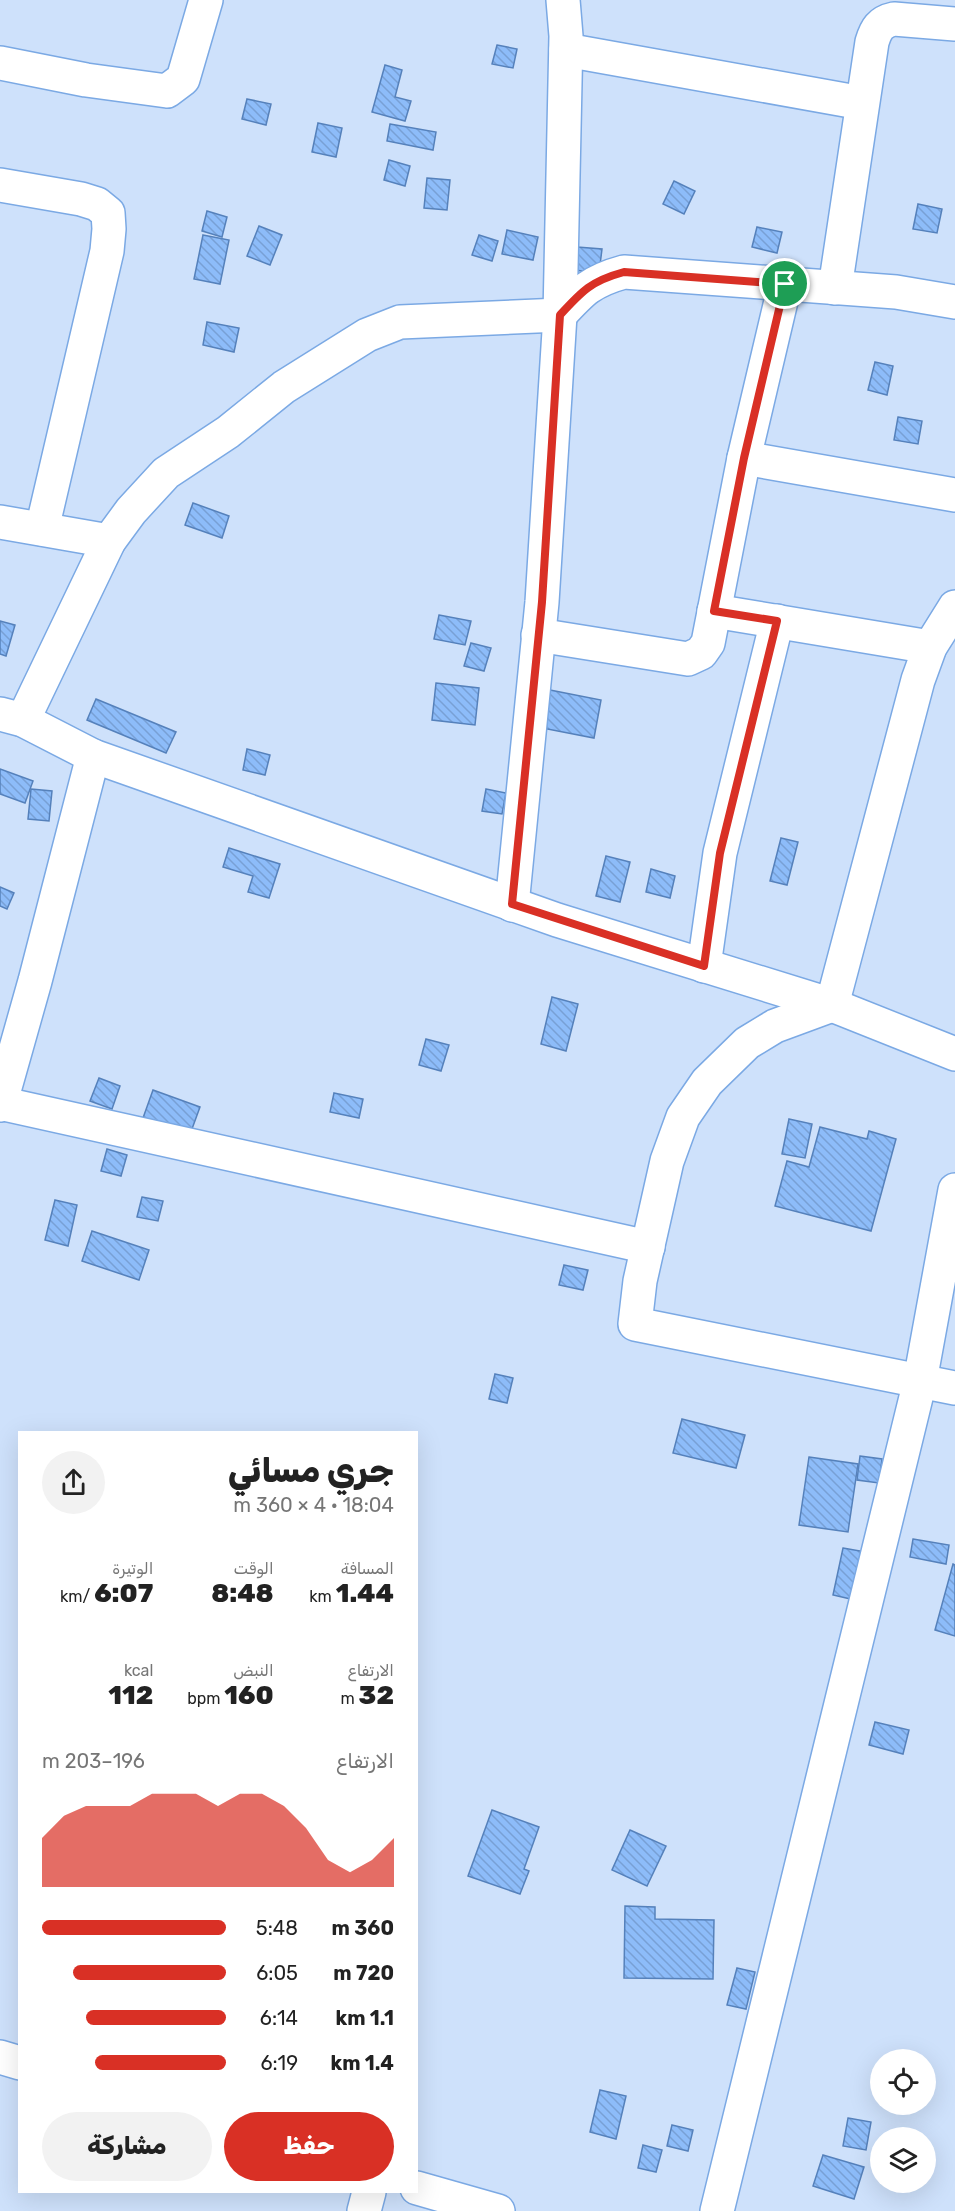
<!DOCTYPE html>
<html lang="ar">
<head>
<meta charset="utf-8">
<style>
  body { margin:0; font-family:Rubik,"Noto Sans Arabic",sans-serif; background:#f2f2f2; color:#222; direction:rtl; height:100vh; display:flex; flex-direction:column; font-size:22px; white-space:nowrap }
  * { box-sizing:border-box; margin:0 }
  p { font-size:20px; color:#767676 }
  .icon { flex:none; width:33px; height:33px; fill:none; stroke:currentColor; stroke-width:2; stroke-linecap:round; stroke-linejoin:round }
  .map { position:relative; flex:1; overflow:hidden; direction:ltr }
  .drawer { position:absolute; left:18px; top:1431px; width:400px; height:762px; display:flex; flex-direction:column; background:#fff; border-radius:0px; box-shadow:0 6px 24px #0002; direction:rtl }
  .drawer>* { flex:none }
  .tools { position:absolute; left:870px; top:2049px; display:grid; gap:12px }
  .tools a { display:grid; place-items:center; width:66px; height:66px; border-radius:50%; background:#fff; box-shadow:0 6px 24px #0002; font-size:30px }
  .pin { position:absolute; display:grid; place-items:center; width:51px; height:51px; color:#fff; margin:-26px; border:3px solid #fff; border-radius:50%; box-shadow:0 2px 6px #0007 }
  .round { display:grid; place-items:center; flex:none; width:63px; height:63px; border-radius:32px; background:#f2f2f2 }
  .overview { display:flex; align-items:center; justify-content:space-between; height:102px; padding:0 24px }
  h1 { font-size:33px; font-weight:800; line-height:45px }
  .metrics { display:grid; grid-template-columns:repeat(3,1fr); gap:9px; height:102px; padding:6px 24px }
  .metrics div { display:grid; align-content:center }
  .metrics b { font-size:26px; font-weight:800 }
  .metrics small { font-size:16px; font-weight:400 }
  .metrics p { font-size:16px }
  .chart { height:168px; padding:12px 24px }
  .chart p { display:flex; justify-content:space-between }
  .chart svg { width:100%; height:108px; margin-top:6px; fill:#d93025; opacity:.7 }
  .action { display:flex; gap:12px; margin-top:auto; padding:12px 24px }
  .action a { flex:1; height:69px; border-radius:36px; background:#d93025; color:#fff; font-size:24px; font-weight:800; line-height:69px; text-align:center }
  .action a+a { background:#f2f2f2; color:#222 }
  ul { padding:0 24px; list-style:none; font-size:20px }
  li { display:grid; grid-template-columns:96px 72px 1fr; align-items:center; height:45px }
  li i { height:15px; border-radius:8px; background:#d93025 }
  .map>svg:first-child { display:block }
  .building { fill:url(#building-back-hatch); stroke:#5581bb; stroke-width:1.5 }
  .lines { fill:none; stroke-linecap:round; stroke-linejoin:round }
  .minor-casing { stroke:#7ba9e4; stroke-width:36 }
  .minor { stroke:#fff; stroke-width:33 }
  .route-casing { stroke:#fff; stroke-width:12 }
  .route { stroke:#d93025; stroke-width:8 }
</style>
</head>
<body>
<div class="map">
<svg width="955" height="2211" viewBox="0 0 955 2211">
  <defs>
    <pattern id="building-back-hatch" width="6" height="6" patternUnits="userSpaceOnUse" patternTransform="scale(1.5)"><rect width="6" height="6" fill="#8dbcf9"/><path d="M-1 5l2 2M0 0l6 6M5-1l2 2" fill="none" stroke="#78a0d5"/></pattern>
  </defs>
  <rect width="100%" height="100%" fill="#cee1fb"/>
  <g class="building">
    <polygon points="497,45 517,49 513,68 492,64"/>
    <polygon points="385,65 402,70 395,97 411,101 405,121 372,112"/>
    <polygon points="247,99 271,104 266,125 242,119"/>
    <polygon points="318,123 342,128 336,157 312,152"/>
    <polygon points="390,124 436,132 433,150 387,141"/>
    <polygon points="389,160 410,166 405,186 384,180"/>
    <polygon points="427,178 450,180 447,210 424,208"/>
    <polygon points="674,181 695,191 684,214 663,204"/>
    <polygon points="918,204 942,209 937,233 913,229"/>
    <polygon points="207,211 227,217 222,237 202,231"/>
    <polygon points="259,226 282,235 270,265 247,256"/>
    <polygon points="757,227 782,232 777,253 752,247"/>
    <polygon points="507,230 538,237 533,260 502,254"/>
    <polygon points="203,235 229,240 220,284 194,279"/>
    <polygon points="479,235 498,241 492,261 472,255"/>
    <polygon points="577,247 602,249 599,273 574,270"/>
    <polygon points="207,322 239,328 234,352 203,345"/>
    <polygon points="875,362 893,366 887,395 868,390"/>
    <polygon points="898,417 922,421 918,444 894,440"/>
    <polygon points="193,503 229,516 222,538 185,525"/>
    <polygon points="439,615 471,621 465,645 434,639"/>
    <polygon points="0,621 15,625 6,656 0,654"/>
    <polygon points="471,643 491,648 484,671 464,666"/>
    <polygon points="436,683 479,688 475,725 432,720"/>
    <polygon points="550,690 601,700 594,738 542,728"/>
    <polygon points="96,699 176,732 166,753 87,720"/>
    <polygon points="247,749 270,755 265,775 243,770"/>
    <polygon points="0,769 33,781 25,803 0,794"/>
    <polygon points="31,789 52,791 49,821 28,819"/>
    <polygon points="486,789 506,793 502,814 482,811"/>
    <polygon points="781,838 798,842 787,885 770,881"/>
    <polygon points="229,848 280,864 269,898 248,892 253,876 223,867"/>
    <polygon points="606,856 630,862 620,902 596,896"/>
    <polygon points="651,869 675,876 670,898 646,892"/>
    <polygon points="0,887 14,893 7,909 0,906"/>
    <polygon points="552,997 578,1004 566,1051 541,1044"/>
    <polygon points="426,1039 449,1045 441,1071 419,1065"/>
    <polygon points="99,1078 120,1086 112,1109 90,1101"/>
    <polygon points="153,1090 200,1107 185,1148 138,1132"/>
    <polygon points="334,1093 363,1099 359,1118 330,1112"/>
    <polygon points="789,1119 812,1124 805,1158 782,1154"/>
    <polygon points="820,1127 867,1139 869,1131 896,1139 871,1231 775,1206 787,1161 809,1167"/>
    <polygon points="107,1149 127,1155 121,1176 101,1171"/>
    <polygon points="142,1197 163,1201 158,1221 137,1217"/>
    <polygon points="55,1200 77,1205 68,1246 45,1240"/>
    <polygon points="92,1231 149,1250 139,1280 82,1261"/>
    <polygon points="564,1265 588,1270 583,1290 559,1285"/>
    <polygon points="495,1374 513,1378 507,1403 489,1399"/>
    <polygon points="682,1419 745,1435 736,1468 673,1453"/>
    <polygon points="860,1456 882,1459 879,1483 857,1480"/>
    <polygon points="809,1457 858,1464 848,1532 799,1525"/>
    <polygon points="913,1539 949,1545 946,1564 910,1557"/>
    <polygon points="843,1548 866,1552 855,1600 833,1595"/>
    <polygon points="953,1564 955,1565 955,1636 935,1630"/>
    <polygon points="875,1722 909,1730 903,1754 869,1745"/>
    <polygon points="492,1810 539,1827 524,1869 529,1871 520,1894 468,1876"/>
    <polygon points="630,1830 666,1846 647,1886 612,1870"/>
    <polygon points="625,1906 655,1907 655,1919 714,1920 713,1979 624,1978"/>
    <polygon points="737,1968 755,1972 746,2009 727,2005"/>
    <polygon points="600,2090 626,2096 616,2139 590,2132"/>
    <polygon points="848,2118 871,2122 866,2150 843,2146"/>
    <polygon points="672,2125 693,2130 688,2151 667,2146"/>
    <polygon points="643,2145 662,2150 656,2172 638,2168"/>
    <polygon points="823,2155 864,2167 854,2199 813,2186"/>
  </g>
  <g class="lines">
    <defs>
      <g id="minor">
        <polyline points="566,50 862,103"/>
        <polyline points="0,63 86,80 167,91 183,79 206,0"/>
        <polyline points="0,185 81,199 97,204 108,213 109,229 107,251 42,529"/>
        <path d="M835 288 872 42C876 29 880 22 894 19L955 24"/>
        <polyline points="744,458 955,495"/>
        <polyline points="0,522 109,541"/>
        <polyline points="955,607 930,647 918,680 832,1005 775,1026 747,1043 707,1082 683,1117 667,1161 640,1281 635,1324 955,1388"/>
        <polyline points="714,611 930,647"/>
        <polyline points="538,635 688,659 701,653 708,643 744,458 785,284"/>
        <polyline points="0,714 23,720 93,756 557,920 832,1005 955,1054"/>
        <path d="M23 720 109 541 131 511 166 473 228 432 284 387 367 335 400 322 560 315C582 291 591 281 624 272L896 292 955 302"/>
        <polyline points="512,905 542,602 560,315 566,36 563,0"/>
        <polyline points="704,966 720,853 777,621"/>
        <polyline points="0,1103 648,1247"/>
        <polyline points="0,1105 35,981 93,756"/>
        <polyline points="0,2057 20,2063"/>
        <polyline points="417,2188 498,2211"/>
        <polyline points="364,2211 369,2192"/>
        <polyline points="717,2211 920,1381 955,1190"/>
      </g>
    </defs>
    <use href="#minor" class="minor-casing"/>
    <use href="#minor" class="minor"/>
  </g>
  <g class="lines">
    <defs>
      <path id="route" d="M624 272 785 284 744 458 714 611 777 621 720 853 704 966 512 904 542 602 560 315C582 291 591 281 624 272Z"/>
    </defs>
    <use href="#route" class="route-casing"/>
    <use href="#route" class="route"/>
  </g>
</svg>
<div class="tools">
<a><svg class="icon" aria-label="locate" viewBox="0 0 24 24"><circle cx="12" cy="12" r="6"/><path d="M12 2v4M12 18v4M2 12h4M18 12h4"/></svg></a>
<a><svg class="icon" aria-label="layers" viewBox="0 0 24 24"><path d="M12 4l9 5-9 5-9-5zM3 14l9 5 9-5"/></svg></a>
</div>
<div class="pin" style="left:785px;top:284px;background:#1e9e55"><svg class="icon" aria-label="arrive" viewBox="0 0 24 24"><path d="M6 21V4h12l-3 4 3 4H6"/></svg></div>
<section class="drawer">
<div class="overview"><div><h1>جري مسائي</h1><p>18:04 · 4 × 360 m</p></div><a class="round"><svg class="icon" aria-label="share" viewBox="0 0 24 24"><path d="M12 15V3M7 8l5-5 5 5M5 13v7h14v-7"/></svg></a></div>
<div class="metrics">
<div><p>المسافة</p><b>1.44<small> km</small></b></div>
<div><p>الوقت</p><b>8:48</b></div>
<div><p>الوتيرة</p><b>6:07<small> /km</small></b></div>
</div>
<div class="metrics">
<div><p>الارتفاع</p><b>32<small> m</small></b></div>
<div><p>النبض</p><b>160<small> bpm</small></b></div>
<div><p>kcal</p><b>112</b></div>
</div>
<div class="chart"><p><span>الارتفاع</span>196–203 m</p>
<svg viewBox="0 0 160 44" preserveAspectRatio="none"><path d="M0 44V24L10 15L20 11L30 11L40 11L50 6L60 6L70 6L80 11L90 6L100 6L110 11L120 20L130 33L140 38L150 33L160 24V44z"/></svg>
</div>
<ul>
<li><b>360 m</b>5:48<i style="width:100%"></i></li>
<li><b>720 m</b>6:05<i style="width:83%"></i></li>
<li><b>1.1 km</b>6:14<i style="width:76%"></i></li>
<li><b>1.4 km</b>6:19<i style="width:71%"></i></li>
</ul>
<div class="action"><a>حفظ</a><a>مشاركة</a></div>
</section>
</div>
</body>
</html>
